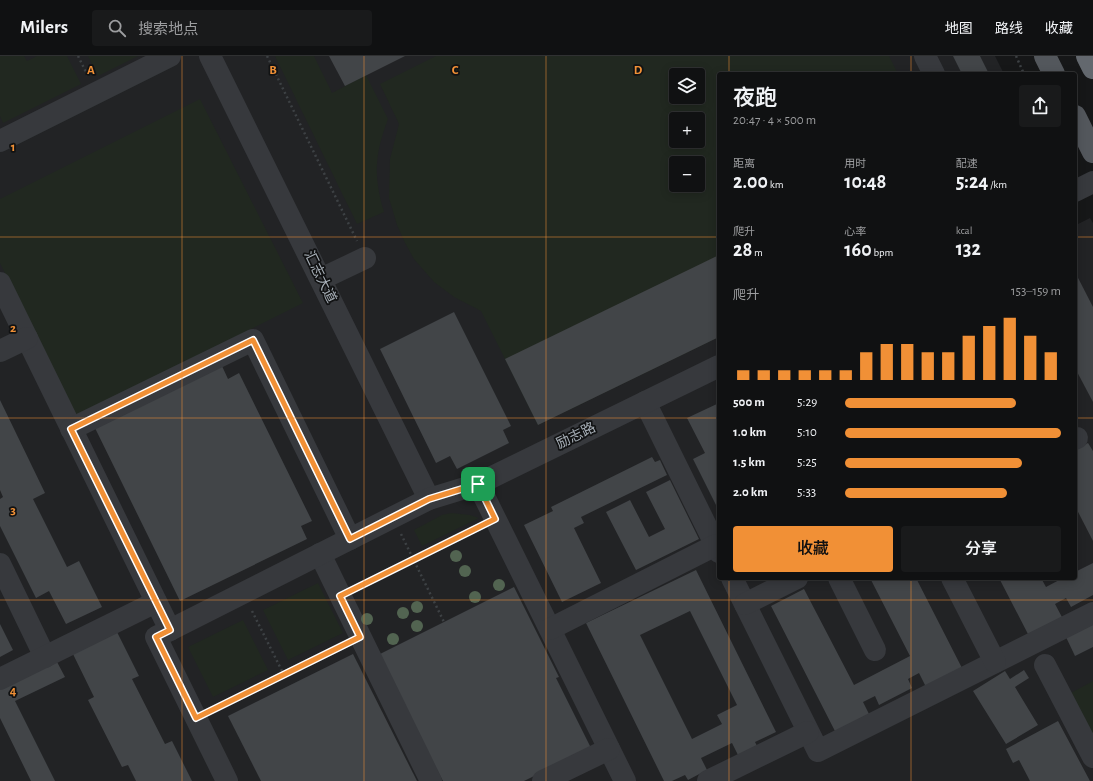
<!DOCTYPE html>
<html lang="zh">
<head>
<meta charset="utf-8">
<style>
  body { margin:0; font-family:"Alegreya Sans","Noto Sans SC",sans-serif; background:#191a1b; color:#f1f3f6; height:100vh; display:flex; flex-direction:column; font-size:15px; white-space:nowrap }
  * { box-sizing:border-box; margin:0 }
  p { font-size:13px; color:#9c9d9f }
  .icon { flex:none; width:22px; height:22px; fill:none; stroke:currentColor; stroke-width:2; stroke-linecap:round; stroke-linejoin:round }
  .map { position:relative; flex:1; overflow:hidden }
  .side { position:absolute; left:717px; top:16px; width:360px; height:508px; display:flex; flex-direction:column; background:#101112; border-radius:4px; box-shadow:0 2px 10px #0003,0 0 0 1px #303132 }
  .side>* { flex:none }
  .tools { position:absolute; left:669px; top:12px; display:grid; gap:8px }
  .tools a { display:grid; place-items:center; width:36px; height:36px; border-radius:4px; background:#101112; box-shadow:0 2px 10px #0003,0 0 0 1px #303132; font-size:20px }
  .pin { position:absolute; display:grid; place-items:center; width:34px; height:34px; color:#fff; margin:-17px; border-radius:8px; box-shadow:0 2px 6px #0006 }
  .round { display:grid; place-items:center; flex:none; width:42px; height:42px; border-radius:4px; background:#191a1b }
  .head { display:flex; align-items:center; justify-content:space-between; height:68px; padding:0 16px }
  h1 { font-size:22px; font-weight:600; line-height:30px }
  .figures { display:grid; grid-template-columns:repeat(3,1fr); gap:6px; height:68px; padding:4px 16px }
  .figures div { display:grid; align-content:center }
  .figures b { font-size:20px; font-weight:600 }
  .figures small { font-size:11px; font-weight:400 }
  .figures p { font-size:11px }
  .chart { height:112px; padding:8px 16px }
  .chart p { display:flex; justify-content:space-between }
  .chart svg { width:100%; height:72px; margin-top:4px; stroke:#f19036; stroke-width:6 }
  .action { display:flex; gap:8px; margin-top:auto; padding:8px 16px }
  .action a { flex:1; height:46px; border-radius:4px; background:#f19036; color:#111; font-size:16px; font-weight:600; line-height:46px; text-align:center }
  .action a+a { background:#191a1b; color:#f1f3f6 }
  ul { padding:0 16px; list-style:none; font-size:13px }
  li { display:grid; grid-template-columns:64px 48px 1fr; align-items:center; height:30px }
  li i { height:10px; border-radius:5px; background:#f19036 }
  header { display:flex; align-items:center; gap:24px; box-sizing:border-box; height:56px; padding:0 20px; background:#101112; border-bottom:1px solid #303132 }
  header strong { font-size:19px }
  nav { display:flex; gap:22px; margin-inline-start:auto; font-size:14px }
  .search { width:280px; height:36px; background:#191a1b; display:flex; align-items:center; gap:10px; box-sizing:border-box; padding:0 14px; border-radius:4px; color:#9c9d9f; font-size:15px }
  .map>svg:first-child { display:block }
  .built { fill:#222325; fill-rule:evenodd }
  .green { fill:#212820; fill-rule:evenodd }
  .building { fill:#424548; fill-rule:evenodd }
  .lines { fill:none; stroke-linecap:round; stroke-linejoin:round }
  .path { stroke:#3d4144; stroke-width:2.5; stroke-dasharray:2 3; stroke-linecap:butt }
  .minor { stroke:#37393d; stroke-width:22 }
  .major { stroke:#53575c; stroke-width:22 }
  .highway { stroke:#63686e; stroke-width:22 }
  .tree { fill:#526451 }
  .route-casing { stroke:#fff; stroke-width:8 }
  .route { stroke:#f19036; stroke-width:5 }
  .grid { fill:none; stroke:#f19036; stroke-width:1; stroke-opacity:0.55 }
  .labels { text-anchor:middle; dominant-baseline:central; stroke-width:3.5; stroke-linejoin:round; paint-order:stroke }
  .street-label { font-size:14px; fill:#a8b0b8; stroke:#111213 }
  .grid-label { font-size:13px; text-anchor:middle; font-weight:bold; fill:#f19036; stroke:#111213; stroke-width:3.5; stroke-linejoin:round; paint-order:stroke }
</style>
</head>
<body>
<header>
<strong>Milers</strong>
<div class="search"><svg class="icon" aria-label="search" viewBox="0 0 24 24"><circle cx="10" cy="10" r="6"/><path d="M15 15l6 6"/></svg>搜索地点</div>
<nav><a>地图</a><a>路线</a><a>收藏</a></nav>
</header>
<div class="map">
<svg width="1093" height="725" viewBox="0 0 1093 725">
  <rect width="100%" height="100%" fill="#161718"/>
  <path class="built" d="M0 0H995L1004 18H719V522H1075V163L1078 168 1090 162 1093 167V725H0ZM676 19H698V41H676ZM676 63H698V85H676ZM676 107H698V129H676Z"/>
  <g class="green">
    <polygon points="0,0 24,0 27,5 37,0 67,0 81,28 3,67 0,60"/>
    <polygon points="88,0 138,0 98,20"/>
    <path d="M275 0H314L332 37 366 19 388 63C375 98 373 119 384 156L357 168Z"/>
    <path d="M436 0H889L898 18H719V281L538 369 481 255 454 241 434 226 414 203 405 187 397 169 389 142 390 103 399 68 380 28ZM676 19H698V41H676ZM676 63H698V85H676ZM676 107H698V129H676Z"/>
    <polygon points="200,43 303,247 76,360 0,207 0,143"/>
    <polygon points="451,457 470,459 479,462 422,490 414,474 442,459"/>
    <polygon points="318,527 343,577 288,604 263,554"/>
    <polygon points="243,564 268,614 213,641 188,591"/>
    <polygon points="1093,625 1093,686 1069,638"/>
  </g>
  <g class="building">
    <polygon points="329,0 405,0 345,30"/>
    <polygon points="953,0 980,0 989,18 962,18"/>
    <polygon points="719,199 719,281 538,369 505,303"/>
    <polygon points="1075,216 1093,251 1093,346 1075,312"/>
    <polygon points="454,256 511,370 503,374 509,387 457,413 450,400 436,407 380,293"/>
    <polygon points="222,310 228,323 239,317 312,465 301,470 307,483 180,545 95,372"/>
    <polygon points="0,344 45,437 33,443 67,511 79,505 102,551 66,568 49,535 36,542 0,470 0,443 3,441 0,434"/>
    <polygon points="719,347 719,455 693,403 705,397 687,362"/>
    <polygon points="1088,387 1093,395 1093,485 1075,450 1075,394"/>
    <polygon points="652,401 655,406 660,404 667,419 581,461 584,467 574,472 601,527 562,546 524,469 553,455 551,451"/>
    <polygon points="670,424 699,483 636,514 606,456 630,444 649,481 665,473 646,436"/>
    <polygon points="1093,507 1093,539 1071,551 1066,542 1055,548 1063,563 1029,580 999,522 1041,522 1046,531 1063,522 1075,522 1075,516"/>
    <path d="M696 514 776 676 755 686 757 690 738 699 732 687 701 702 707 714 688 724 685 719 672 725H664L586 567ZM690 555 737 649 717 659 722 668 692 683 640 579Z"/>
    <polygon points="870,522 916,522 963,614 927,633 919,617 908,623 912,632 879,649 875,640 863,646 871,662 837,679 771,550 804,533 854,629 910,600"/>
    <polygon points="514,531 559,621 556,622 591,692 524,725 443,725 376,600"/>
    <polygon points="1093,565 1093,591 1075,600 1065,579"/>
    <polygon points="0,568 13,594 0,601"/>
    <polygon points="116,574 139,620 132,623 165,688 172,685 192,725 136,725 128,709 122,711 88,644 94,641 72,596"/>
    <polygon points="353,598 417,725 261,725 228,660"/>
    <polygon points="56,604 65,621 15,645 55,725 31,725 0,662 0,631"/>
    <polygon points="1024,614 1029,622 1015,631 1038,669 1006,688 973,635 1005,615 1010,623"/>
    <polygon points="1058,665 1090,725 1030,725 1019,704 1013,707 1006,693"/>
  </g>
  <g class="lines">
    <g class="path">
      <polyline points="78,0 88,20"/>
      <polyline points="267,0 357,185"/>
      <polyline points="1016,0 1024,18"/>
      <polyline points="401,478 444,566"/>
      <polyline points="359,531 478,472"/>
      <polyline points="252,555 284,619"/>
      <polyline points="212,654 344,589"/>
    </g>
    <g class="minor">
      <polyline points="210,0 429,443"/>
      <polyline points="925,0 934,18"/>
      <polyline points="0,85 170,0"/>
      <polyline points="1075,135 1093,126"/>
      <polyline points="321,223 365,202"/>
      <polyline points="0,227 170,574"/>
      <polyline points="0,295 27,282"/>
      <polyline points="645,346 719,496"/>
      <polyline points="71,373 253,284 350,483"/>
      <polyline points="1075,383 1077,382"/>
      <polyline points="478,428 625,725"/>
      <polyline points="320,498 431,725"/>
      <polyline points="0,508 45,601"/>
      <polyline points="732,522 818,695 1093,557"/>
      <polyline points="839,522 875,594"/>
      <polyline points="952,522 995,606"/>
      <polyline points="745,548 797,522"/>
      <polyline points="550,573 716,489"/>
      <polyline points="1045,609 1093,701"/>
      <polyline points="0,623 156,546"/>
      <polyline points="227,725 156,581 429,443 478,428 719,310"/>
      <polyline points="543,725 609,693"/>
      <polyline points="708,725 808,676"/>
    </g>
    <g class="major">
      <polyline points="1045,0 1054,18"/>
      <polyline points="1075,60 1093,96"/>
    </g>
    <polyline class="highway" points="1087,0 1093,12"/>
  </g>
  <g class="tree">
    <circle cx="456" cy="500" r="6"/>
    <circle cx="465" cy="515" r="6"/>
    <circle cx="499" cy="529" r="6"/>
    <circle cx="475" cy="541" r="6"/>
    <circle cx="417" cy="551" r="6"/>
    <circle cx="403" cy="557" r="6"/>
    <circle cx="367" cy="563" r="6"/>
    <circle cx="417" cy="570" r="6"/>
    <circle cx="393" cy="583" r="6"/>
  </g>
  <g class="lines">
    <defs>
      <polygon id="route" points="253,284 350,483 429,443 478,428 495,463 340,540 360,581 196,662 156,581 170,574 71,373"/>
    </defs>
    <use href="#route" class="route-casing"/>
    <use href="#route" class="route"/>
  </g>
  <path class="grid" d="M182 0V725M364 0V725M546 0V725M729 0V18M911 0V18M0 181H719M1075 181H1093M0 362H719M1075 362H1093M729 522V725M911 522V725M0 544H1093"/>
  <g class="labels">
    <g class="street-label">
      <text transform="translate(320 221) rotate(64)">汇志大道</text>
      <text transform="translate(576 380) rotate(-26)">励志路</text>
    </g>
  </g>
  <g class="grid-label">
    <text x="91" y="18">A</text>
    <text x="273" y="18">B</text>
    <text x="455" y="18">C</text>
    <text x="638" y="18">D</text>
    <text x="13" y="95">1</text>
    <text x="13" y="276">2</text>
    <text x="13" y="458">3</text>
    <text x="13" y="639">4</text>
  </g>
</svg>
<div class="tools">
<a><svg class="icon" aria-label="layers" viewBox="0 0 24 24"><path d="M12 4l9 5-9 5-9-5zM3 14l9 5 9-5"/></svg></a>
<a>+</a>
<a>−</a>
</div>
<div class="pin" style="left:478px;top:428px;background:#1e9e55"><svg class="icon" aria-label="arrive" viewBox="0 0 24 24"><path d="M6 21V4h12l-3 4 3 4H6"/></svg></div>
<section class="side">
<div class="head"><div><h1>夜跑</h1><p>20:47 · 4 × 500 m</p></div><a class="round"><svg class="icon" aria-label="share" viewBox="0 0 24 24"><path d="M12 15V3M7 8l5-5 5 5M5 13v7h14v-7"/></svg></a></div>
<div class="figures">
<div><p>距离</p><b>2.00<small> km</small></b></div>
<div><p>用时</p><b>10:48</b></div>
<div><p>配速</p><b>5:24<small> /km</small></b></div>
</div>
<div class="figures">
<div><p>爬升</p><b>28<small> m</small></b></div>
<div><p>心率</p><b>160<small> bpm</small></b></div>
<div><p>kcal</p><b>132</b></div>
</div>
<div class="chart"><p><span>爬升</span>153–159 m</p>
<svg viewBox="0 0 160 44" preserveAspectRatio="none"><path d="M5 44V38M15 44V38M25 44V38M35 44V38M45 44V38M55 44V38M65 44V27M75 44V22M85 44V22M95 44V27M105 44V27M115 44V17M125 44V11M135 44V6M145 44V17M155 44V27"/></svg>
</div>
<ul>
<li><b>500 m</b>5:29<i style="width:79%"></i></li>
<li><b>1.0 km</b>5:10<i style="width:100%"></i></li>
<li><b>1.5 km</b>5:25<i style="width:82%"></i></li>
<li><b>2.0 km</b>5:33<i style="width:75%"></i></li>
</ul>
<div class="action"><a>收藏</a><a>分享</a></div>
</section>
</div>
</body>
</html>
